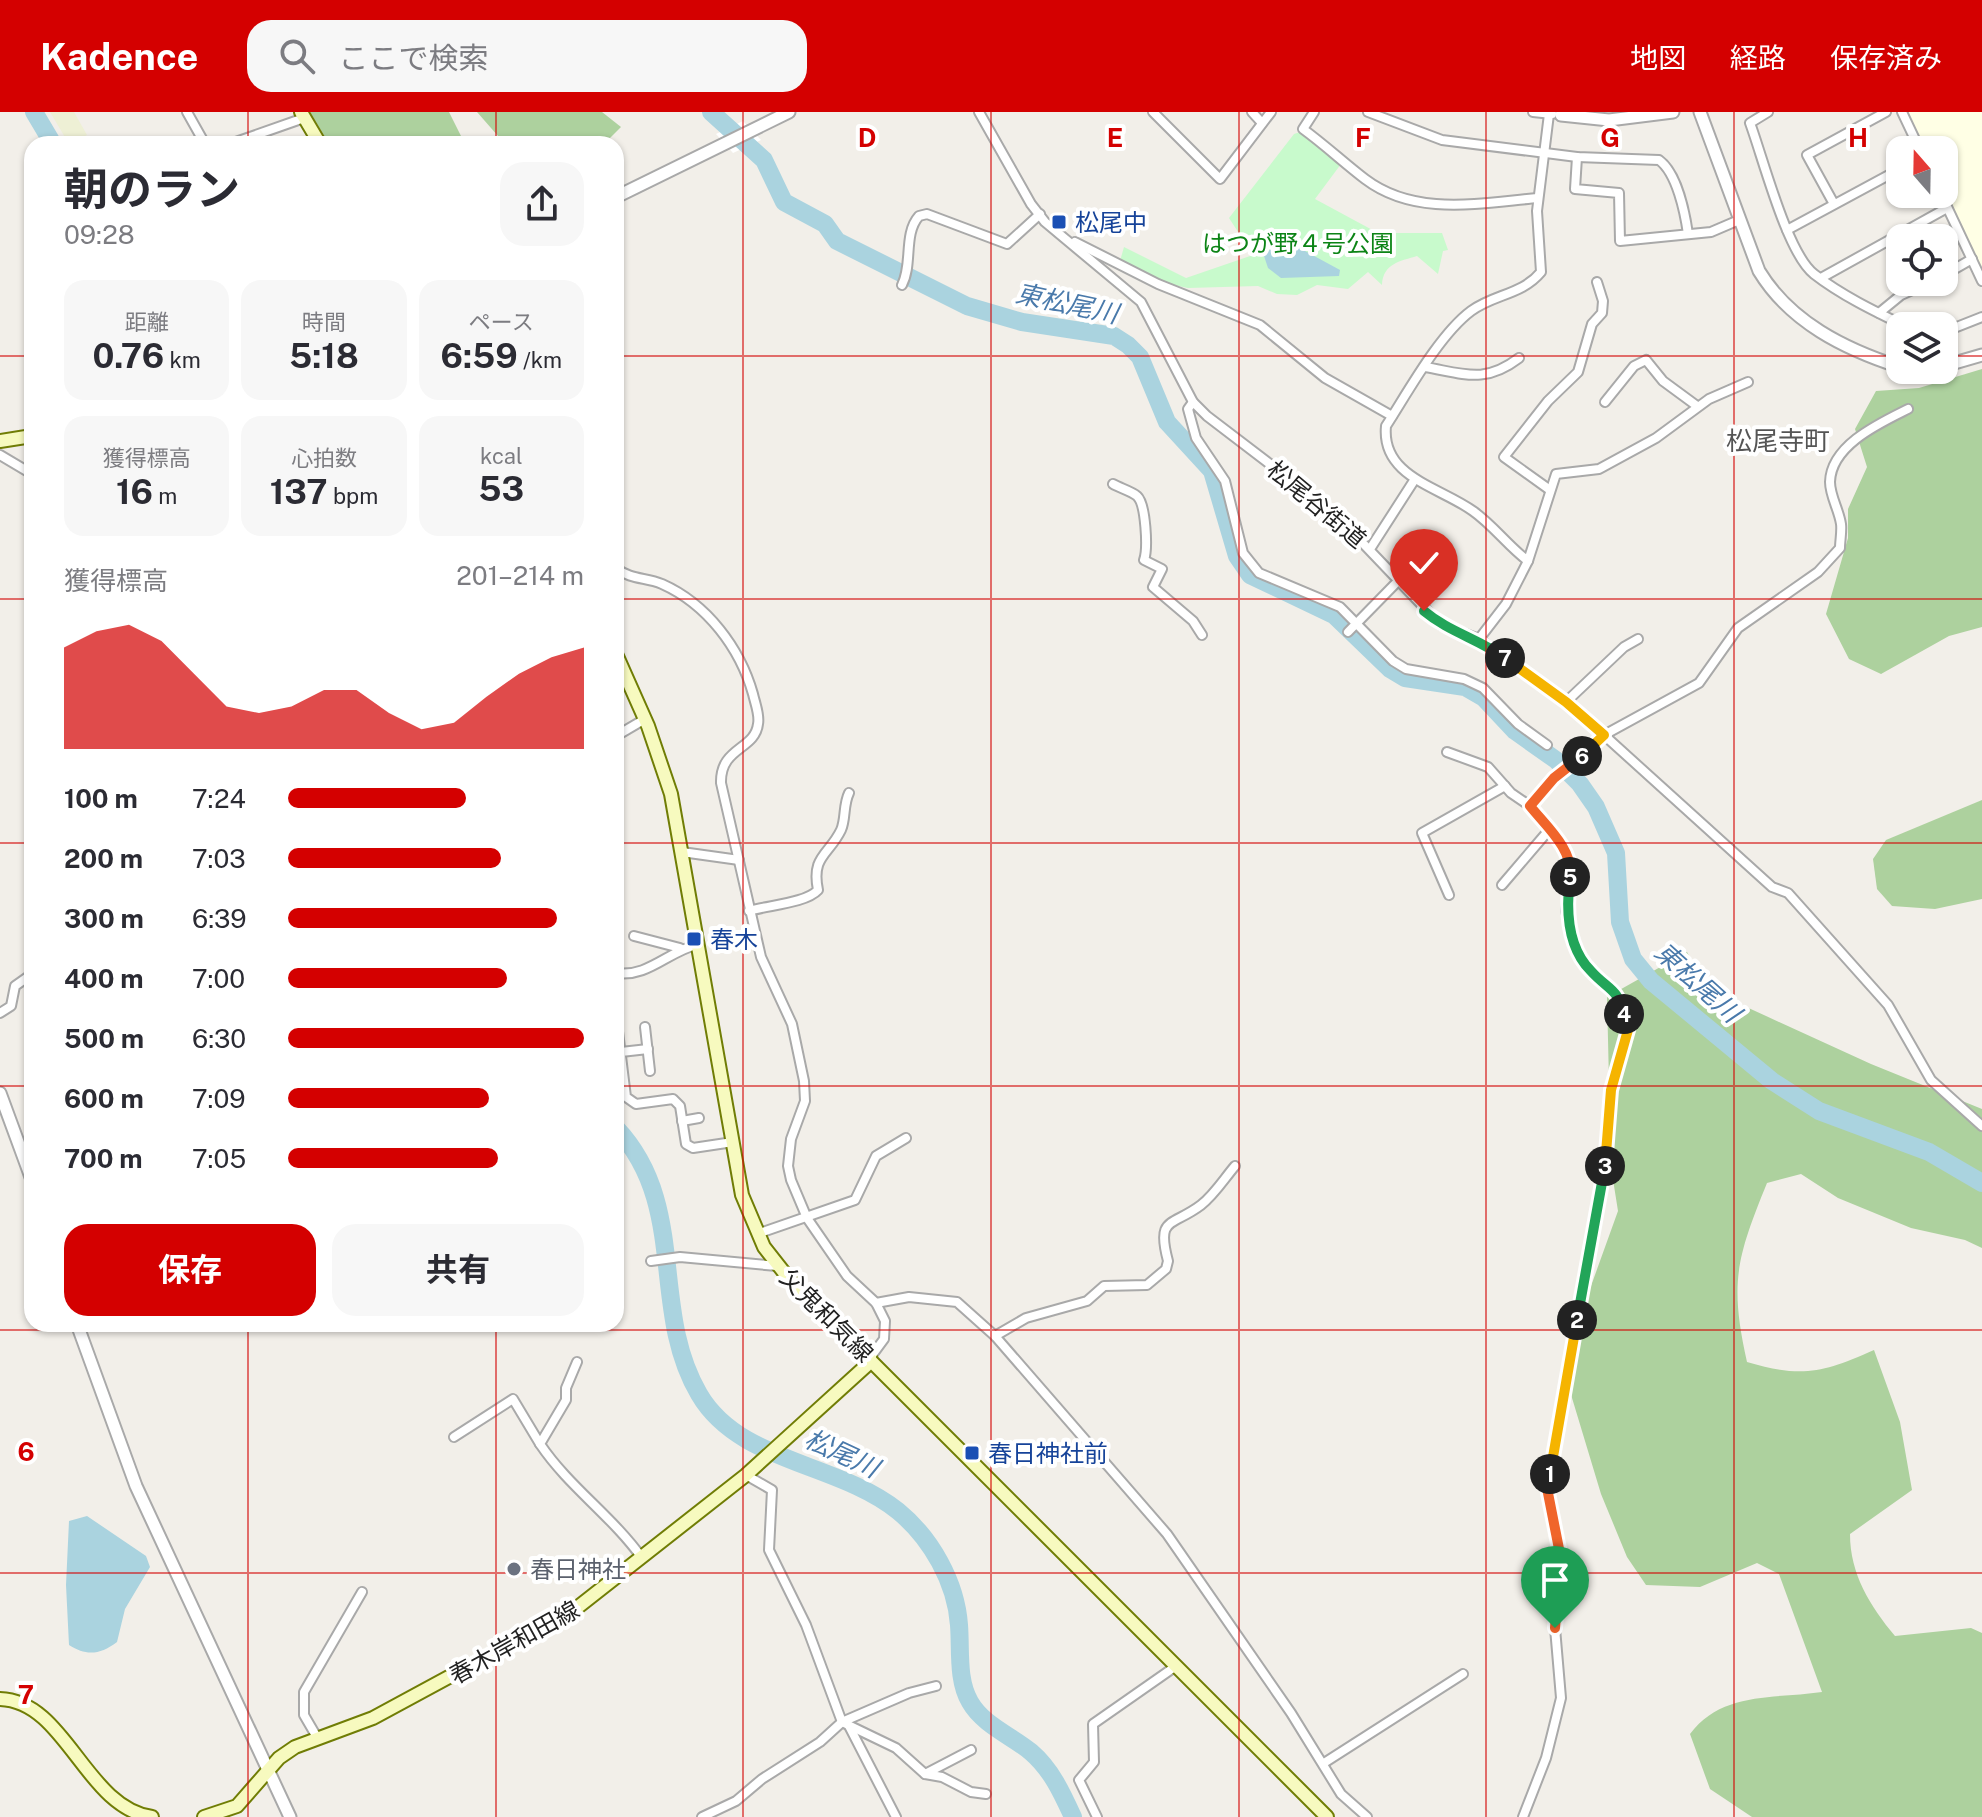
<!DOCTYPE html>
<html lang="ja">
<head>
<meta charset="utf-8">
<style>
  body { margin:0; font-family:"Public Sans","Noto Sans JP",sans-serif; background:#f7f7f7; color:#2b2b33; height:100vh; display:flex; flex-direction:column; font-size:30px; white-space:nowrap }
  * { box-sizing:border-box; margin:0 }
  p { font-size:26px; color:#7c7c81 }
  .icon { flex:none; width:44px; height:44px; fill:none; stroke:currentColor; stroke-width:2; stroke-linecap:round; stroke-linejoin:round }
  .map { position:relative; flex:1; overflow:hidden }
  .sheet { position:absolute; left:24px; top:24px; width:600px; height:1196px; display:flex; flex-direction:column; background:#fff; border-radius:24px; box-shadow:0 2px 6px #0004 }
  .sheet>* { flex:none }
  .needle { width:52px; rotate:340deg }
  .controls { position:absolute; left:1886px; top:24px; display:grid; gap:16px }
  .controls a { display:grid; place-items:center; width:72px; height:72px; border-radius:16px; background:#fff; box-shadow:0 2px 6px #0004; font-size:40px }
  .pin { position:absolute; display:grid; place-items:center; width:68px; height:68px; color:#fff; margin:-82px -34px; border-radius:50% 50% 50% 0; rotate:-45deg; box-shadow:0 0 8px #0007 }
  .pin .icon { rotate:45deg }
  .km { position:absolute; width:40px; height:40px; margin:-20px; border-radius:50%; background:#222; color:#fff; font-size:22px; line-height:40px; text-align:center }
  .round { display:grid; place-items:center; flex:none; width:84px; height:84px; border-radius:24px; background:#f7f7f7 }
  .head { display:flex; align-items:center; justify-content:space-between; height:136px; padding:0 40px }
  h1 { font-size:44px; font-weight:700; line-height:60px }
  .metrics { display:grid; grid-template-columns:repeat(3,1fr); gap:12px; height:136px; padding:8px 40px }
  .metrics div { display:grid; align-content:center; border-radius:20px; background:#f7f7f7; text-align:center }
  .metrics b { font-size:34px; font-weight:700 }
  .metrics small { font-size:22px; font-weight:400 }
  .metrics p { font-size:22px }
  .chart { height:224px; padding:16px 40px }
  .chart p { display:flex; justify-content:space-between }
  .chart svg { width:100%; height:144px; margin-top:8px; fill:#d40000; opacity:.7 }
  .button { display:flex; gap:16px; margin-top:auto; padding:16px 40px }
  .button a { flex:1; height:92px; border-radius:24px; background:#d40000; color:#fff; font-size:32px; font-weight:700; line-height:92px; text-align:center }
  .button a+a { background:#f7f7f7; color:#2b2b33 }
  ul { padding:0 40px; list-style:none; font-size:26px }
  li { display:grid; grid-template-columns:128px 96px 1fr; align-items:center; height:60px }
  li i { height:20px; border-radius:10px; background:#d40000 }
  header { display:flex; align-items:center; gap:48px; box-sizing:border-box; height:112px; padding:0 40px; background:#d40000; color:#fff }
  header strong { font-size:38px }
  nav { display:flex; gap:44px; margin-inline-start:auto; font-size:28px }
  .search { width:560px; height:72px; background:#f7f7f7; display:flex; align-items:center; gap:20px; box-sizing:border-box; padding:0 28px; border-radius:24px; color:#7c7c81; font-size:30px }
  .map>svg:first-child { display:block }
  .education { fill:#ffffe5 }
  .farmland { fill:#eef0d5 }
  .forest { fill:#add19e }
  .park { fill:#c8facc }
  .water { fill:#aad3df }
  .pier { fill:#fff }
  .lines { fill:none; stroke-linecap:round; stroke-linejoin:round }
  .river { stroke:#aad3df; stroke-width:18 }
  .minor-casing { stroke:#a9a9a9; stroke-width:12 }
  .tertiary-casing { stroke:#a9a9a9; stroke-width:15 }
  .secondary-casing { stroke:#707d05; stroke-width:16 }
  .minor { stroke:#fff; stroke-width:8 }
  .tertiary { stroke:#fff; stroke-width:11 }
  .secondary { stroke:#f7fabf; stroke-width:12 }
  .split-1-casing { stroke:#fff; stroke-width:16 }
  .split-2-casing { stroke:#fff; stroke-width:16 }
  .split-3-casing { stroke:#fff; stroke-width:16 }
  .split-4-casing { stroke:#fff; stroke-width:16 }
  .split-5-casing { stroke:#fff; stroke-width:16 }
  .split-6-casing { stroke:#fff; stroke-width:16 }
  .split-7-casing { stroke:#fff; stroke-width:16 }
  .split-8-casing { stroke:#fff; stroke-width:16 }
  .split-1 { stroke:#f0652b; stroke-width:10 }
  .split-2 { stroke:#f5b400; stroke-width:10 }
  .split-3 { stroke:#22a559; stroke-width:10 }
  .split-4 { stroke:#f5b400; stroke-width:10 }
  .split-5 { stroke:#22a559; stroke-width:10 }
  .split-6 { stroke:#f0652b; stroke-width:10 }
  .split-7 { stroke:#f5b400; stroke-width:10 }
  .split-8 { stroke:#22a559; stroke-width:10 }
  .grid { fill:none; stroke:#d40000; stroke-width:2; stroke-opacity:0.55 }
  .transit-dot { fill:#1a4fb4; stroke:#fff; stroke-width:3 }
  .worship-dot { fill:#6b7280; stroke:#fff; stroke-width:3 }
  .labels { text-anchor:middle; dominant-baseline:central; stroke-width:8; stroke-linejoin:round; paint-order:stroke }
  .transit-label { font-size:24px; fill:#164399; stroke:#fff; text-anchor:start }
  .park-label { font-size:24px; fill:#0c8416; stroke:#fff }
  .street-label { font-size:24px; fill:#222; stroke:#fff }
  .worship-label { font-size:24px; fill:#5b616d; stroke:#fff; text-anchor:start }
  .water-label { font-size:26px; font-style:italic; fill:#4a7aab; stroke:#fff }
  .neighbourhood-label { font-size:26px; fill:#555; stroke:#fff }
  .grid-label { font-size:26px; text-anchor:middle; font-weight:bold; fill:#d40000; stroke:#fff; stroke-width:8; stroke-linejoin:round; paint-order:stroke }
</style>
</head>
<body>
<header>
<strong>Kadence</strong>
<div class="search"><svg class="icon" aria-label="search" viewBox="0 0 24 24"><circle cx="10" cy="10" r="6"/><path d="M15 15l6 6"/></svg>ここで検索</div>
<nav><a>地図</a><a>経路</a><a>保存済み</a></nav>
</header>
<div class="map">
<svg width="1982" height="1705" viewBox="0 0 1982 1705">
  <rect width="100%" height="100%" fill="#f2efe9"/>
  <polygon class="education" points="1907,0 1982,0 1982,158 1944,78 1944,38 1925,38"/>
  <polygon class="farmland" points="50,0 74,0 87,23 69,32"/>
  <g class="forest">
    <polygon points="310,0 449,0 465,32 329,32"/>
    <polygon points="477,0 602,0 621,15 604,32 505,32"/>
    <polygon points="1982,257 1982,515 1949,524 1881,562 1849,547 1826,502 1848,426 1848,397 1867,355 1855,317 1876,279 1919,276"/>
    <polygon points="1982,688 1982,787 1935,797 1892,794 1877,777 1873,747 1886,728"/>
    <path d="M1687 840 1707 877 1871 952 1982 997V1136L1965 1128 1911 1116 1838 1086 1801 1062 1767 1071C1737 1145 1729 1170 1747 1250 1802 1266 1822 1261 1874 1238L1900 1310 1912 1378 1850 1422C1850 1462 1870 1494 1895 1524L1971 1516 1982 1521V1705H1752L1710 1677 1690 1622C1722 1579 1775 1587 1822 1580L1779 1462 1757 1451 1700 1475 1646 1473 1627 1445 1601 1382 1569 1276 1582 1199 1618 1099 1611 1055 1607 885Z"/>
  </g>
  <path class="park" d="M1300 20 1341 52 1315 87 1378 121H1442L1448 138 1443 139 1438 162 1417 144C1401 149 1383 151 1382 173L1368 160 1348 177 1317 173 1297 183 1277 182 1258 174 1188 176 1169 172 1120 149 1124 135 1186 166 1253 143 1229 106 1294 22Z"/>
  <g class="water">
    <polygon points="1281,126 1340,158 1339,164 1281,166 1268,156 1264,144"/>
    <path d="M87 1404 146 1444 150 1455 125 1497 117 1530C100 1543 86 1544 69 1533L66 1473 69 1409Z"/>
  </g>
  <polygon class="pier" points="743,9 761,28 733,41 716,22"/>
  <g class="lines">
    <g class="river">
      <polyline points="34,0 53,32"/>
      <polyline points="711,0 764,48 784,90 825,112 837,129 967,194 1022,210 1114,224 1128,233 1140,245 1167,310 1212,359 1237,444 1250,463 1334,503 1390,557 1405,566 1465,575 1484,586 1515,619 1556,648 1580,672 1596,695 1616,741 1620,810 1633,847 1651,869 1772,969 1819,999 1929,1040 1982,1071"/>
      <path d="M616 1016C689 1093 649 1197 699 1282 739 1351 837 1350 898 1399 931 1426 956 1470 959 1513 961 1538 957 1568 970 1590 983 1613 1012 1624 1031 1640 1051 1657 1062 1681 1073 1705"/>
    </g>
    <defs>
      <g id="minor">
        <polyline points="187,0 205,32"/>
        <polyline points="979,0 1031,92 1045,110 1141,190 1193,290 1207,304 1334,401 1441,513 1479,527 1566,590 1604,623 1554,666 1530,694 1566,740 1571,755 1566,799 1577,837 1589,858 1619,884 1628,918 1611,978 1609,1028 1547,1376 1561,1447 1555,1516 1561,1586 1546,1646 1523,1705"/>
        <polyline points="1153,0 1220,67 1271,0"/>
        <polyline points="1252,0 1262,11"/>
        <path d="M1314 0 1303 17C1325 33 1344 51 1365 67 1415 105 1480 91 1538 86"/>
        <path d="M1368 0 1442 28 1577 45 1659 48C1677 61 1685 101 1688 122"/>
        <polyline points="1533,0 1552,2"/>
        <path d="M1768 0 1750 11C1763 46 1787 141 1814 162 1841 183 1874 199 1905 214"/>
        <polyline points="1902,0 1920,38"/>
        <polyline points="230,32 304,6"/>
        <polyline points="1577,45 1575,77 1619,81 1620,129 1711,120 1739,108"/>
        <polyline points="1941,82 1982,169"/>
        <polyline points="1834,92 1807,43 1886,0"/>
        <polyline points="1787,118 1900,57"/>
        <polyline points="1075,130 1158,172 1260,213 1325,266 1392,304"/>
        <polyline points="1944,163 1972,147"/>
        <polyline points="1821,166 1947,96"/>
        <path d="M902 173C913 152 903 122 919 104L927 102 1007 132 1040 102"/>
        <polyline points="1879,201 1901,183 1930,170"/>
        <polyline points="1944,220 1982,205"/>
        <path d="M1425 255C1465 262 1485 272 1519 246"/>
        <polyline points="1193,290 1188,297 1196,326 1225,369 1243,441 1259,461 1340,495 1393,549 1406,557 1464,567 1483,576 1518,612 1547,633"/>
        <polyline points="1605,290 1634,254 1646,248 1663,269 1697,294"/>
        <path d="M1908 297C1880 311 1831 333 1830 370 1830 384 1839 398 1841 412 1842 419 1840 429 1840 436L1818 460 1738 516 1699 571 1604 623 1772 775 1788 781 1888 893 1931 968 1982 1014"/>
        <polyline points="0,343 32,362"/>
        <path d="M1113 372C1120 376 1131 379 1137 384 1146 392 1148 437 1144 448L1162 457 1153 475 1193 509 1202 523"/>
        <polyline points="1550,378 1504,345 1548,289 1578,260 1592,212 1602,201 1603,189 1597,170"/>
        <polyline points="1370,437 1415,367"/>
        <polyline points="1528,449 1556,362 1599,357 1656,326 1709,287 1748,270"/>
        <path d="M616 456C631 468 645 465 662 472 707 492 740 536 753 582 755 591 760 603 758 612 755 638 720 635 721 671L761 845 792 912 804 969 805 989 791 1027 788 1054 791 1068 807 1106 847 1164 876 1191 885 1209 884 1227 870 1246"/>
        <polyline points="1348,520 1397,470"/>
        <path d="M1479 527 1506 492 1528 449C1508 434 1493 413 1473 399 1440 375 1381 365 1386 314 1408 280 1439 223 1471 199 1494 182 1522 183 1541 160L1537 99 1549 2"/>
        <polyline points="1566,590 1624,535 1638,527"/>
        <polyline points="616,624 645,607"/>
        <polyline points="1447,640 1488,655 1511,681 1530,694"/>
        <polyline points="682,740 739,748"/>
        <polyline points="1502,773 1549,718"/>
        <polyline points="1449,783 1422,721 1505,674"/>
        <path d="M749 799C769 793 806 791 818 778 811 744 829 743 841 718 846 707 843 693 849 681"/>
        <polyline points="634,824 680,836"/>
        <path d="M616 861C648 866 668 839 699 832"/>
        <polyline points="0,901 11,894 15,874 32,862"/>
        <polyline points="616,903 626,985 636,992 673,987 680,994 686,1032 693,1036 733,1030"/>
        <polyline points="645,915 650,959"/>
        <polyline points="621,940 648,937"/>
        <polyline points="682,1009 699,1006"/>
        <polyline points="757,1122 855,1088 876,1044 906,1026"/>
        <polyline points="651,1149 680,1145 777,1154"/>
        <polyline points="876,1191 909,1185 957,1190 995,1224 1167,1422 1291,1601 1341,1682 1367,1705"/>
        <path d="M995 1224 1026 1206 1087 1189 1104 1174 1147 1173 1166 1157 1168 1149C1156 1104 1172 1115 1201 1093 1214 1083 1224 1067 1235 1054"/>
        <path d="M577 1250 566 1276V1288L540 1332C569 1375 612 1404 642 1446"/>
        <polyline points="454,1325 513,1287 540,1332"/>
        <polyline points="746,1363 772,1378 769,1438 806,1513 842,1610 896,1636 925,1662 942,1665 971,1680 986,1682"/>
        <polyline points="849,1614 896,1705"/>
        <polyline points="318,1627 304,1603 304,1580 362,1480"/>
        <polyline points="1324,1651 1463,1562"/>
        <polyline points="925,1662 971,1638"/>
        <polyline points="702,1705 736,1689 762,1667 820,1630 842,1610 909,1581 936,1574"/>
        <polyline points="1097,1705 1079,1668 1094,1650 1093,1612 1176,1554"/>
      </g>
      <g id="tertiary">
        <path d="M1700 0 1759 159C1790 210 1844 237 1900 255"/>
        <polyline points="1561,3 1609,8 1673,0"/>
        <polyline points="616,85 789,0"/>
        <polyline points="1944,254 1982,243"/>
        <polyline points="0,981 32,1068"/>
        <polyline points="77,1212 136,1374 290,1705"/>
      </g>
      <g id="secondary">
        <polyline points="301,0 320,32"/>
        <polyline points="0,329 32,324"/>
        <polyline points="616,542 648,614 671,682 742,1083 764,1135 790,1168 1327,1705"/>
        <path d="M0 1587C66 1589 85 1695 152 1705"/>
        <polyline points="204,1705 237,1694 279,1646 295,1635 373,1606 578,1495 746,1363 866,1254 870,1246"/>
      </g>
    </defs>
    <use href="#minor" class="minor-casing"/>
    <use href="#tertiary" class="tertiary-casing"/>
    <use href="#secondary" class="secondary-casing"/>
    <use href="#minor" class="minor"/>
    <use href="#tertiary" class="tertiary"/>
    <use href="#secondary" class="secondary"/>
  </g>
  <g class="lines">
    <defs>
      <polyline id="split-1" points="1550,1362 1547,1376 1561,1447 1555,1516"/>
      <polyline id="split-2" points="1550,1362 1577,1208"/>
      <polyline id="split-3" points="1577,1208 1605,1054"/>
      <polyline id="split-4" points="1605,1054 1611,978 1628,918 1624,902"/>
      <path id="split-5" d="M1570 765C1566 796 1567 835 1591 859 1607 877 1618 876 1624 902"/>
      <path id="split-6" d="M1570 765C1574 738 1546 714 1530 694L1554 666 1582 644"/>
      <polyline id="split-7" points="1505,546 1566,590 1604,623 1582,644"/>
      <path id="split-8" d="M1424 499C1449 520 1479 527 1505 546"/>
    </defs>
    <use href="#split-1" class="split-1-casing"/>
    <use href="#split-2" class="split-2-casing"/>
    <use href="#split-3" class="split-3-casing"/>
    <use href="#split-4" class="split-4-casing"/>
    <use href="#split-5" class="split-5-casing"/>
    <use href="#split-6" class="split-6-casing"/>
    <use href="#split-7" class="split-7-casing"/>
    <use href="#split-8" class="split-8-casing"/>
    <use href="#split-1" class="split-1"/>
    <use href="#split-2" class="split-2"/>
    <use href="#split-3" class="split-3"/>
    <use href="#split-4" class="split-4"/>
    <use href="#split-5" class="split-5"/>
    <use href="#split-6" class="split-6"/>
    <use href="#split-7" class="split-7"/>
    <use href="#split-8" class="split-8"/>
  </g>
  <path class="grid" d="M248 0V32M496 0V32M743 0V1705M991 0V1705M1239 0V1705M1486 0V1705M1734 0V1705M0 244H32M616 244H1900M1944 244H1982M0 487H32M616 487H1982M0 731H32M616 731H1982M0 974H32M616 974H1982M248 1212V1705M496 1212V1705M0 1218H1982M0 1461H1982"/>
  <g class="transit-dot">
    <rect x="1051" y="102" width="16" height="16" rx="4"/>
    <rect x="686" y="819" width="16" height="16" rx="4"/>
    <rect x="964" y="1333" width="16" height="16" rx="4"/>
  </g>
  <circle class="worship-dot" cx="514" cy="1457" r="8"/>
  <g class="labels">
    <g class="transit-label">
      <text x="1075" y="110">松尾中</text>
      <text x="710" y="827">春木</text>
      <text x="988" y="1341">春日神社前</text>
    </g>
    <g class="park-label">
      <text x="1298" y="131">はつが野４号公園</text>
    </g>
    <g class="street-label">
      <text transform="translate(1317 392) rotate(40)">松尾谷街道</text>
      <text transform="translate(827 1203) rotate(45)">父鬼和気線</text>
      <text transform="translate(514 1530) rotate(-29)">春木岸和田線</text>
    </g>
    <g class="worship-label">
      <text x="530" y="1457">春日神社</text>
    </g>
    <g class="water-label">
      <text transform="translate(1067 191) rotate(12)">東松尾川</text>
      <text transform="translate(1698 870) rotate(42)">東松尾川</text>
      <text transform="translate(842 1341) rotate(25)">松尾川</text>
    </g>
    <g class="neighbourhood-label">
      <text x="1778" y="328">松尾寺町</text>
    </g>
  </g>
  <g class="grid-label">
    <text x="867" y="35">D</text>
    <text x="1115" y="35">E</text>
    <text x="1363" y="35">F</text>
    <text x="1610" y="35">G</text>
    <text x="1858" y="35">H</text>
    <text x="26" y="1349">6</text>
    <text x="26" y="1592">7</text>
  </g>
</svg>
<div class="controls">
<a><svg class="needle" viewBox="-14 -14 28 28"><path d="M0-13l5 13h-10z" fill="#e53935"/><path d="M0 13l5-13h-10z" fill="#7c7c81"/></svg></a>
<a><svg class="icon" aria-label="locate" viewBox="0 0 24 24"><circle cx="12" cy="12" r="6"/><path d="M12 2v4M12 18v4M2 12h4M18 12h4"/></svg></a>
<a><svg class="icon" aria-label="layers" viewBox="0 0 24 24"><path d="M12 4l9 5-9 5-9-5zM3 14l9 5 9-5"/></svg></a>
</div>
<div class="pin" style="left:1555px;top:1516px;background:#1e9e55"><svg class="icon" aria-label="arrive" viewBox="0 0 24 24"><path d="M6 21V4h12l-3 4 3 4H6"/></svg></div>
<div class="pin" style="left:1424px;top:499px;background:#d93025"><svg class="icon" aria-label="check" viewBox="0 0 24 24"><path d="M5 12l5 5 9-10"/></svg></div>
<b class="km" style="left:1550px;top:1362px">1</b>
<b class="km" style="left:1577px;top:1208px">2</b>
<b class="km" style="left:1605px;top:1054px">3</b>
<b class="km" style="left:1624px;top:902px">4</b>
<b class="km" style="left:1570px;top:765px">5</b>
<b class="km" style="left:1582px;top:644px">6</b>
<b class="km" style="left:1505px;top:546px">7</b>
<section class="sheet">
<div class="head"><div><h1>朝のラン</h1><p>09:28</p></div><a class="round"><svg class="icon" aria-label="share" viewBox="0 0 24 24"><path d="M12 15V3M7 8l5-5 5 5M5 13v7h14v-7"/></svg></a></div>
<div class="metrics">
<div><p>距離</p><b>0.76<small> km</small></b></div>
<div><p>時間</p><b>5:18</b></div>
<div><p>ペース</p><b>6:59<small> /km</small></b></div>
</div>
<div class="metrics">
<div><p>獲得標高</p><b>16<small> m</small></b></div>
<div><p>心拍数</p><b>137<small> bpm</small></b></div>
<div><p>kcal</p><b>53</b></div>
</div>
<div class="chart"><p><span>獲得標高</span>201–214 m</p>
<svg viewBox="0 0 160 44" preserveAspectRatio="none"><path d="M0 44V13L10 8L20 6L30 11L40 21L50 31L60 33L70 31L80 26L90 26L100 33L110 38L120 36L130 28L140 21L150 16L160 13V44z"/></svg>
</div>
<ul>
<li><b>100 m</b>7:24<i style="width:60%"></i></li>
<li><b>200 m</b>7:03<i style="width:72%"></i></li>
<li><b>300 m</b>6:39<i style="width:91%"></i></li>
<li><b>400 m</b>7:00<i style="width:74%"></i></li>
<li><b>500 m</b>6:30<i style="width:100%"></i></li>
<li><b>600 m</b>7:09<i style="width:68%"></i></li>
<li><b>700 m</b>7:05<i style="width:71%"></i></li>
</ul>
<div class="button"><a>保存</a><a>共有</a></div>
</section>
</div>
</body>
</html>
